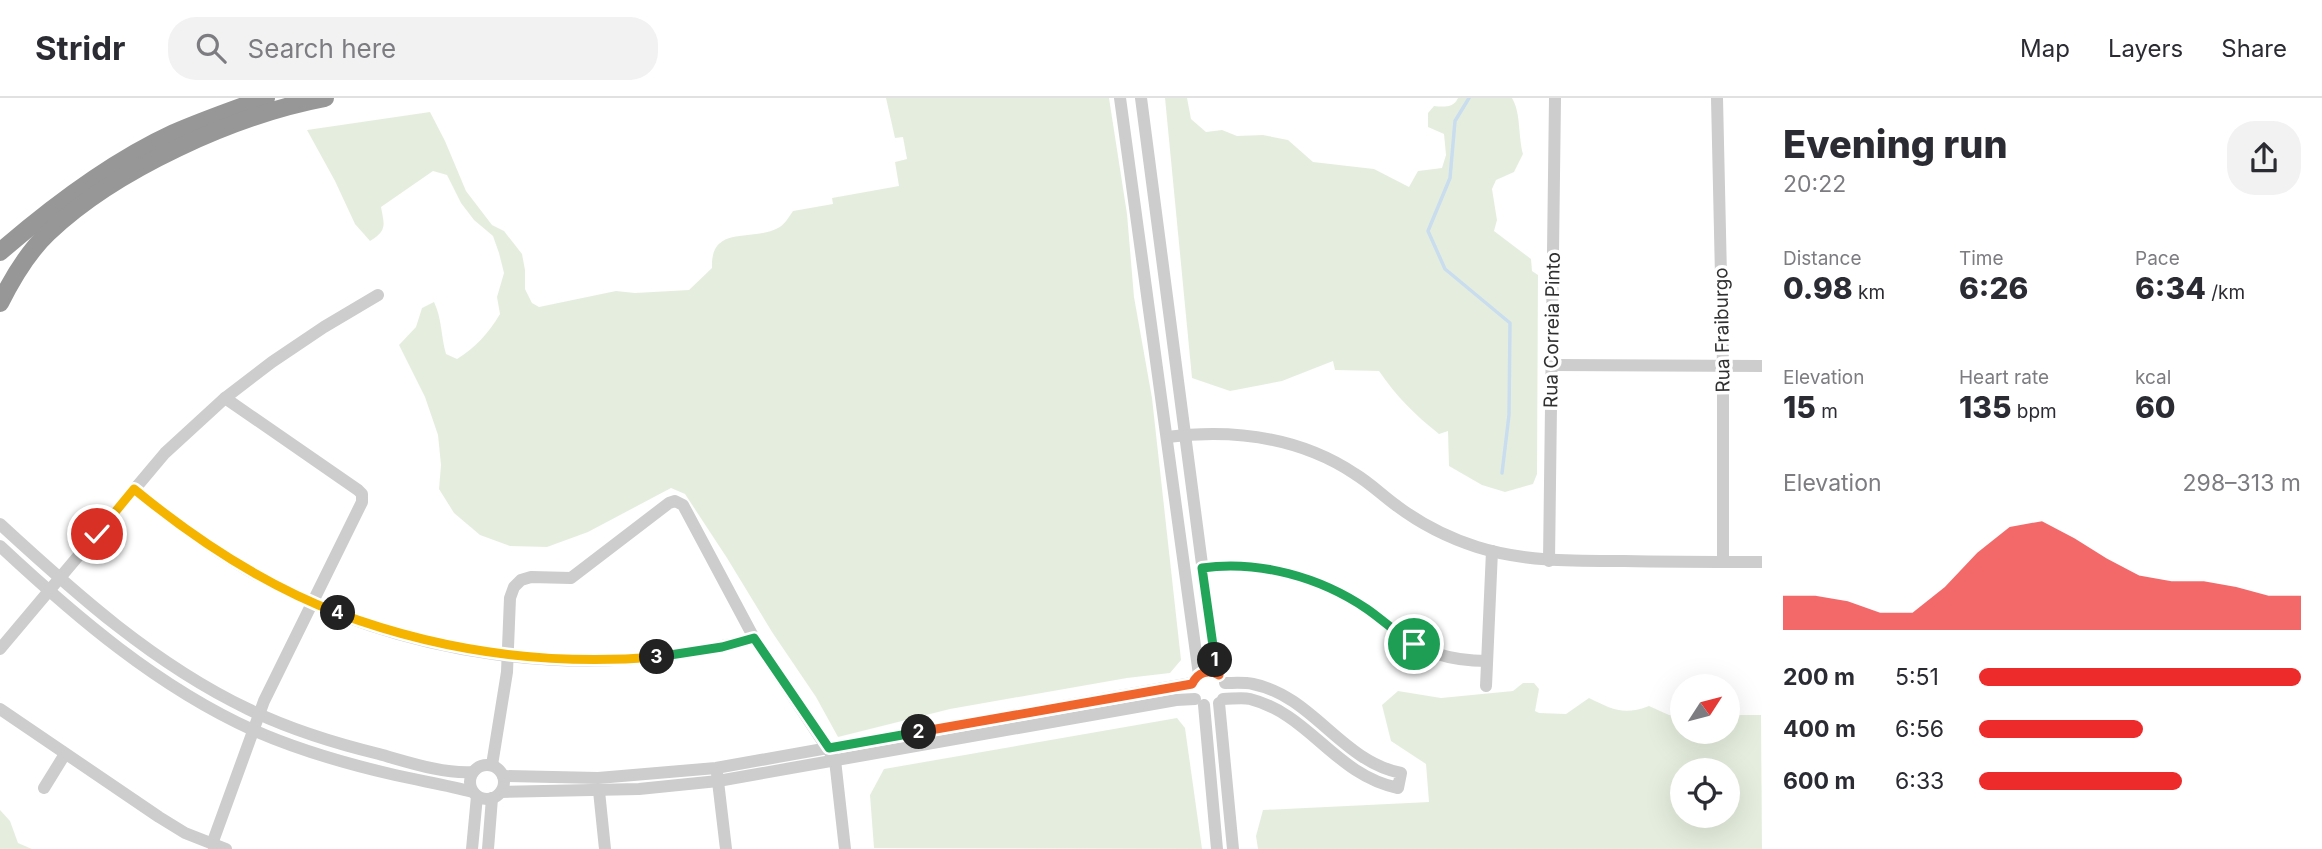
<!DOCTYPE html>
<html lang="en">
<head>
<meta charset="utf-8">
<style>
  body { margin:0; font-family:Inter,sans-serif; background:#f2f2f3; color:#2b2b33; height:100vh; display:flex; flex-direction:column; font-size:26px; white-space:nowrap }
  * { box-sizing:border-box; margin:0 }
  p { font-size:23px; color:#7c7c81 }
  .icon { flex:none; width:38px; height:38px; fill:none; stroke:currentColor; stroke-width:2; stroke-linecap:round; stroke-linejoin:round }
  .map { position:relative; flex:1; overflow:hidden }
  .details { display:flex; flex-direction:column; background:#fff; width:560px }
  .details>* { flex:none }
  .needle { width:46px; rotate:54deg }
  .tools { position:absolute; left:1670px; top:576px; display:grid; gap:14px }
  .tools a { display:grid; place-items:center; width:70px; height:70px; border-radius:50%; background:#fff; box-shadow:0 7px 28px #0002; font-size:35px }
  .pin { position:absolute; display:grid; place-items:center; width:60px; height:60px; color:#fff; margin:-30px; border:4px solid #fff; border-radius:50%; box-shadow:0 2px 7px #0007 }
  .km { position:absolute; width:35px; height:35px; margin:-18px; border-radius:50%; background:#222; color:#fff; font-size:19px; line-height:35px; text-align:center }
  .round { display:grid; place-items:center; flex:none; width:74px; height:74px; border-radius:28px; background:#f2f2f3 }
  .headline { display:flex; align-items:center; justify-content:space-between; height:119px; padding:0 21px }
  h1 { font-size:38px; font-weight:800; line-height:52px }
  .figures { display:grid; grid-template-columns:repeat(3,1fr); gap:10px; height:119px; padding:7px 21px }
  .figures div { display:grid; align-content:center }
  .figures b { font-size:30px; font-weight:800 }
  .figures small { font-size:19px; font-weight:400 }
  .figures p { font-size:19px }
  .chart { height:196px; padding:14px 21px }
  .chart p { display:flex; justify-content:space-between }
  .chart svg { width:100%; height:126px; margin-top:7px; fill:#ee2b2b; opacity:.7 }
  ul { padding:0 21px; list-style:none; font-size:23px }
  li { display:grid; grid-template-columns:112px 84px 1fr; align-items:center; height:52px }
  li i { height:18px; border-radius:9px; background:#ee2b2b }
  header { display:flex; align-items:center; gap:42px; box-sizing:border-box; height:98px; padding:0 35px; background:#fff; border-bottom:2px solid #e1e1e2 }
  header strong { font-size:33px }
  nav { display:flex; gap:38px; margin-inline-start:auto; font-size:24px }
  .search { width:490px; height:63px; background:#f2f2f3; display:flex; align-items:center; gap:18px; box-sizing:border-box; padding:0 24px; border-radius:28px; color:#7c7c81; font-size:26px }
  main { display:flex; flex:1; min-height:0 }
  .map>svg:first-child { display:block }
  .green { fill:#e5eede; fill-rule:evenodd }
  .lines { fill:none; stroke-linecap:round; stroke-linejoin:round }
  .stream { stroke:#c9ddee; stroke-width:3.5 }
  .minor { stroke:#cdcdcd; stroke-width:12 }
  .highway { stroke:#979797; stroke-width:18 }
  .split-1-casing { stroke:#fff; stroke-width:14 }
  .split-2-casing { stroke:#fff; stroke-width:14 }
  .split-3-casing { stroke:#fff; stroke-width:14 }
  .split-4-casing { stroke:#fff; stroke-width:14 }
  .split-5-casing { stroke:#fff; stroke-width:14 }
  .split-1 { stroke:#22a559; stroke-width:9 }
  .split-2 { stroke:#f0652b; stroke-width:9 }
  .split-3 { stroke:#22a559; stroke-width:9 }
  .split-4 { stroke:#f5b400; stroke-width:9 }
  .split-5 { stroke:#f5b400; stroke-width:9 }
  .labels { text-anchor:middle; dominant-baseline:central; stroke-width:7; stroke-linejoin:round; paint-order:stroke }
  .street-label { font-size:19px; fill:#303030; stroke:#fff }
</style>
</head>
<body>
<header>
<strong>Stridr</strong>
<div class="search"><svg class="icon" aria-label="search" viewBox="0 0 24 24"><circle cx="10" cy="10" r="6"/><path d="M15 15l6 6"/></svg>Search here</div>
<nav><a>Map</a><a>Layers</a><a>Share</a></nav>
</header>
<main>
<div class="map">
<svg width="1762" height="751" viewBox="0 0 1762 751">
  <rect width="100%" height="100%" fill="#fff"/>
  <g class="green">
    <path d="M886 0H1109L1127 116 1134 199 1152 300 1181 562 1170 575 1127 580 950 611 838 639 816 599 772 534 727 460 685 396 671 390 588 434 547 449 510 448 480 437 454 415 439 391 441 367 438 337 425 299 399 247 416 229 422 210 434 204C442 220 441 239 446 256L457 261C476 249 488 236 500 216L497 199 504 175 499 155 493 138 474 122 461 105 447 77 433 73 381 109C384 126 388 132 370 143L355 126 335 83 307 32 430 14 445 43 466 93 492 127 504 133 522 156 525 172V191L532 205 539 209 616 193 635 195 689 192 712 170C710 126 752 144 778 130 784 127 789 119 793 113L833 106 832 100 899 88 895 64 907 61 903 39 895 40Z"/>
    <path d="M1165 0H1187L1191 21 1206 34 1222 32 1237 38 1263 37 1288 42 1313 64 1374 71 1409 89 1418 73 1442 70 1446 57 1444 36 1428 29V15L1434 8C1443 9 1454 10 1458 0H1512C1521 15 1518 37 1523 56L1514 74 1496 82 1492 91 1497 122 1494 133 1531 161 1532 173 1538 177 1537 376 1533 386 1505 394 1482 387 1449 368 1448 333 1439 336C1415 317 1396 298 1379 273L1335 272 1333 263 1282 283 1230 293 1192 280Z"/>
    <path d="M1523 585H1534L1539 591 1535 613 1539 615 1566 616 1589 600C1612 611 1623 618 1649 608L1669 617H1682V634H1727V617H1761L1762 751H1258L1256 738 1263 712 1429 704 1426 666 1391 643 1382 607 1398 593 1441 600 1513 593ZM1682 672H1727V718H1682Z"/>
    <polygon points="1177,620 1185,630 1202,751 874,750 870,697 884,671"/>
    <polygon points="0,712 10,723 18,745 32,751 0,751"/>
  </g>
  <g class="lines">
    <polyline class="stream" points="1469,0 1455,23 1450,80 1428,133 1445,171 1510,225 1509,317 1502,375"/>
    <g class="minor">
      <polyline points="1120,0 1199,577"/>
      <polyline points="1141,0 1214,558 1219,577"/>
      <polyline points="1717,0 1723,268 1723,464"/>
      <polyline points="1551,267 1762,268"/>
      <path d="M1167 339C1233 331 1298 338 1355 376 1370 385 1383 398 1397 408 1421 426 1449 440 1477 449 1525 464 1574 463 1624 463 1670 464 1716 464 1762 464"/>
      <path d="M134 391C170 420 206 448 246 471 396 559 587 587 754 540"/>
      <path d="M0 426C76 496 154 566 248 611 289 631 334 645 379 656 408 664 443 676 473 674"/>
      <path d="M0 448C76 519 158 589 253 632 298 652 347 666 395 677 421 683 447 687 473 694"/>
      <polyline points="1549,463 1555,0"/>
      <path d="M1202 470C1253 462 1309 476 1353 502 1369 511 1382 523 1396 534 1423 556 1454 563 1487 563"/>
      <polyline points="0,551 165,355 225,300 272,264 324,229 378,197"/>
      <polyline points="1486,588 1492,453"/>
      <path d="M1223 601C1232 601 1242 599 1250 601 1310 616 1335 677 1398 690L1401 675C1341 663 1313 598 1253 586 1244 584 1234 585 1225 585"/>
      <polyline points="1219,605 1233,751"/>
      <polyline points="1204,607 1217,751"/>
      <polyline points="0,611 159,719 185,735 226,751"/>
      <circle cx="487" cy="684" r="17"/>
      <polyline points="492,667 507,574 510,500 514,489 521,482 531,479 571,480 669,405 675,403 683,407 754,540 835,662 845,751"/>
      <polyline points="717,675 726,751"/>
      <polyline points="503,678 598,680 716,670 1192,585"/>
      <polyline points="44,690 65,656"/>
      <polyline points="599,693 605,751"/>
      <polyline points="501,694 639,691 718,683 1176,602 1195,601"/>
      <polyline points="212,746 264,603 362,404 362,396 358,392 225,300"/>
      <polyline points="472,751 477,698"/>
      <polyline points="488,751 492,700"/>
    </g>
    <g class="highway">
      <path d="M0 154C53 108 111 64 174 35 204 22 235 11 266 0"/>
      <path d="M0 205C12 181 28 154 48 135 115 71 235 17 325 0"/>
    </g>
  </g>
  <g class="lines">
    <defs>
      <path id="split-1" d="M1215 562 1202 470C1259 462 1320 479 1367 511 1383 522 1397 536 1414 546"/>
      <path id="split-2" d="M919 634 1192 586C1198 574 1208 571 1219 577L1215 562"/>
      <polyline id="split-3" points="657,559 722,549 754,540 829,650 919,634"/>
      <path id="split-4" d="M338 515C440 553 548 568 657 559"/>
      <path id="split-5" d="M97 436 134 391C196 442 262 486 338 515"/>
    </defs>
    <use href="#split-1" class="split-1-casing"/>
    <use href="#split-2" class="split-2-casing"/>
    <use href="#split-3" class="split-3-casing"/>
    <use href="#split-4" class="split-4-casing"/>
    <use href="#split-5" class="split-5-casing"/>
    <use href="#split-1" class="split-1"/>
    <use href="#split-2" class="split-2"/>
    <use href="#split-3" class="split-3"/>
    <use href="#split-4" class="split-4"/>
    <use href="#split-5" class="split-5"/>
  </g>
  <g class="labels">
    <g class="street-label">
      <text transform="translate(1552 232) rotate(-89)">Rua Correia Pinto</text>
      <text transform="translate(1722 232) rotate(-91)">Rua Fraiburgo</text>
    </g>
  </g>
</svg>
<div class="tools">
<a><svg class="needle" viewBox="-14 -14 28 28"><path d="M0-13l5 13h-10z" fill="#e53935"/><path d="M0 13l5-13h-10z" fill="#7c7c81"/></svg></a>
<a><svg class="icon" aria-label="locate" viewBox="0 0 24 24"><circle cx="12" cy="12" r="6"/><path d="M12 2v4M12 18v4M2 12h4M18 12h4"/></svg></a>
</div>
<div class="pin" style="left:1414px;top:546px;background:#1e9e55"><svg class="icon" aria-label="arrive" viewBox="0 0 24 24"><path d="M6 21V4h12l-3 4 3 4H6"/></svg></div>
<div class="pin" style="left:97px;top:436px;background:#d93025"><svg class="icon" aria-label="check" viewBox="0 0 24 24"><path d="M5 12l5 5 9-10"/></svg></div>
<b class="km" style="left:1215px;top:562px">1</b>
<b class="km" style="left:919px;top:634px">2</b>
<b class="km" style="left:657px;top:559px">3</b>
<b class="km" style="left:338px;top:515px">4</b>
</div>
<section class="details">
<div class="headline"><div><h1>Evening run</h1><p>20:22</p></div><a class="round"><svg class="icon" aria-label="share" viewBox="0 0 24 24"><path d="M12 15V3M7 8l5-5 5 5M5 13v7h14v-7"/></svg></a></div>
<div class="figures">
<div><p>Distance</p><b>0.98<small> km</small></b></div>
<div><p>Time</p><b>6:26</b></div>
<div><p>Pace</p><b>6:34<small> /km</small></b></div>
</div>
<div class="figures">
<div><p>Elevation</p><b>15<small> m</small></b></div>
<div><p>Heart rate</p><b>135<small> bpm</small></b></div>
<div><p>kcal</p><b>60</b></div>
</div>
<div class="chart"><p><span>Elevation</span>298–313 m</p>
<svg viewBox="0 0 160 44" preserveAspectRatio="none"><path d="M0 44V32L10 32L20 34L30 38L40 38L50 29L60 17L70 8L80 6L90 12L100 19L110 25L120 27L130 27L140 29L150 32L160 32V44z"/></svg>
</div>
<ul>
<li><b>200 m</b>5:51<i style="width:100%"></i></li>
<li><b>400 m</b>6:56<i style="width:51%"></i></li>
<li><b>600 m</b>6:33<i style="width:63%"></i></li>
</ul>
</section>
</main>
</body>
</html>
